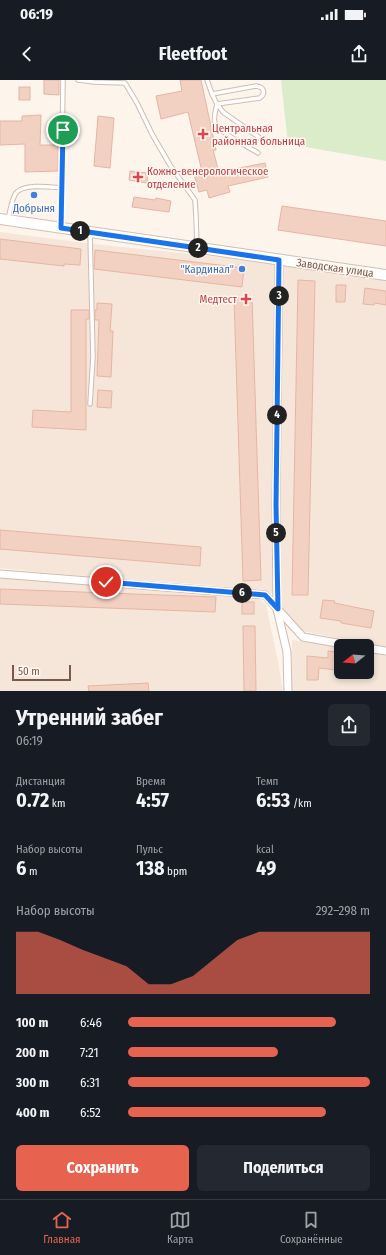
<!DOCTYPE html>
<html lang="ru">
<head>
<meta charset="utf-8">
<style>
  body { margin:0; font-family:"Fira Sans Condensed",sans-serif; background:#242831; color:#f1f3f6; height:100vh; display:flex; flex-direction:column; font-size:15px; white-space:nowrap }
  * { box-sizing:border-box; margin:0 }
  p { font-size:13px; color:#9ea1a6 }
  .icon { flex:none; width:22px; height:22px; fill:none; stroke:currentColor; stroke-width:2; stroke-linecap:round; stroke-linejoin:round }
  .map { position:relative; height:611px; overflow:hidden }
  .drawer { display:flex; flex-direction:column; background:#171b24; flex:1 }
  .drawer>* { flex:none }
  .needle { width:26px; rotate:253deg }
  .controls { position:absolute; left:334px; top:559px; display:grid; gap:8px }
  .controls a { display:grid; place-items:center; width:40px; height:40px; border-radius:6px; background:#171b24; box-shadow:0 2px 6px #0003; font-size:20px }
  .scale { position:absolute; left:12px; bottom:10px; width:59px; box-sizing:border-box; padding-left:4px; border:2px solid #7a584d; border-top:0; font-size:11px; line-height:14px; white-space:nowrap; color:#7a584d; -webkit-text-stroke:3px #fff9f2; paint-order:stroke }
  .pin { position:absolute; display:grid; place-items:center; width:34px; height:34px; color:#fff; margin:-17px; border:2px solid #fff; border-radius:50%; box-shadow:0 1px 4px #0007 }
  .km { position:absolute; width:20px; height:20px; margin:-10px; border-radius:50%; background:#222; color:#fff; font-size:11px; line-height:20px; text-align:center }
  .round { display:grid; place-items:center; flex:none; width:42px; height:42px; border-radius:6px; background:#242831 }
  .head { display:flex; align-items:center; justify-content:space-between; height:68px; padding:0 16px }
  h1 { font-size:22px; font-weight:700; line-height:30px }
  .stats { display:grid; grid-template-columns:repeat(3,1fr); gap:6px; height:68px; padding:4px 16px }
  .stats div { display:grid; align-content:center }
  .stats b { font-size:20px; font-weight:700 }
  .stats small { font-size:11px; font-weight:400 }
  .stats p { font-size:11px }
  .chart { height:112px; padding:8px 16px }
  .chart p { display:flex; justify-content:space-between }
  .chart svg { width:100%; height:72px; margin-top:4px; fill:#e76350; opacity:.7 }
  .primary-button { display:flex; gap:8px; margin-top:auto; padding:8px 16px }
  .primary-button a { flex:1; height:46px; border-radius:6px; background:#e76350; color:#fff; font-size:16px; font-weight:700; line-height:46px; text-align:center }
  .primary-button a+a { background:#242831; color:#f1f3f6 }
  ul { padding:0 16px; list-style:none; font-size:13px }
  li { display:grid; grid-template-columns:64px 48px 1fr; align-items:center; height:30px }
  li i { height:10px; border-radius:5px; background:#e76350 }
  .status { display:flex; justify-content:space-between; align-items:center; height:28px; padding:0 20px; background:#171b24; direction:ltr }
  .status svg { height:11px; fill:currentColor }
  header { display:flex; justify-content:space-between; align-items:center; height:52px; padding:0 16px; background:#171b24; font-size:18px; font-weight:700 }
  .menu { display:flex; justify-content:space-around; align-items:center; height:56px; border-top:1px solid #363941; background:#171b24; font-size:11px; color:#9ea1a6 }
  .menu a { display:grid; justify-items:center; gap:2px }
  .menu .active { color:#e76350 }
  .map>svg:first-child { display:block }
  .residential { fill:#f5e6d9 }
  .green { fill:#daecc9 }
  .building { fill:#f3d1c2; stroke:#e6b5a2 }
  .lines { fill:none; stroke-linecap:round; stroke-linejoin:round }
  .lane-casing { stroke:#d1bbb0; stroke-width:5.5 }
  .street-casing { stroke:#d1bbb0; stroke-width:9 }
  .secondary-casing { stroke:#d6bdb0; stroke-width:12 }
  .lane { stroke:#fff; stroke-width:3.5 }
  .street { stroke:#fff; stroke-width:7 }
  .secondary { stroke:#fff; stroke-width:10 }
  .route-casing { stroke:#fff; stroke-width:8 }
  .route { stroke:#1a73e8; stroke-width:5 }
  .health-dot { fill:#e0444e; stroke:#fff9f2; stroke-width:1.5 }
  .shop-dot { fill:#3f7fe0; stroke:#fff9f2; stroke-width:1.5 }
  .labels { text-anchor:middle; dominant-baseline:central; stroke-width:3; stroke-linejoin:round; paint-order:stroke }
  .health-label { font-size:11px; fill:#be3a42; stroke:#fff9f2; text-anchor:start }
  .shop-label { font-size:11px; fill:#366cbe; stroke:#fff9f2 }
  .street-label { font-size:11px; fill:#7a584d; stroke:#fff9f2 }
</style>
</head>
<body>
<div class="status"><b>06:19</b><svg viewBox="0 0 49 12"><path d="M0 12V9h3v3zM5 12V6h3v6zM10 12V3h3v9zM15 12V0h3v12zM26 1h20v11H26zM47 4h2v5h-2z"/></svg></div>
<header><svg class="icon" aria-label="back" viewBox="0 0 24 24"><path d="M15 5l-7 7 7 7"/></svg>Fleetfoot<svg class="icon" aria-label="share" viewBox="0 0 24 24"><path d="M12 15V3M7 8l5-5 5 5M5 13v7h14v-7"/></svg></header>
<div class="map">
<svg width="386" height="611" viewBox="0 0 386 611">
  <rect width="100%" height="100%" fill="#fdf4eb"/>
  <g class="residential">
    <polygon points="0,152 93,164 276,183 273,513 209,505 47,493 0,488"/>
    <polygon points="282,184 386,198 386,568 303,551 289,538 280,527"/>
    <polygon points="0,497 255,517 259,519 266,525 278,581 283,611 0,611"/>
    <polygon points="292,560 341,567 341,592 367,592 367,572 386,576 386,611 291,611"/>
  </g>
  <polygon class="green" points="281,0 386,0 386,81 288,64"/>
  <g class="building">
    <polygon points="44,0 59,0 59,15 44,14"/>
    <polygon points="180,0 201,0 216,70 213,70 218,89 224,91 265,83 268,97 228,106 230,112 209,118 207,110 199,112 194,94 202,92 188,32 161,39 156,16 182,11"/>
    <rect x="19" y="7" width="11" height="13"/>
    <polygon points="41,35 40,65 58,65 58,91 25,92 25,64 0,65 0,41 22,41 22,36"/>
    <polygon points="98,36 114,38 110,88 94,86"/>
    <polygon points="130,91 148,93 147,103 129,100"/>
    <polygon points="134,117 155,120 156,118 171,121 169,132 132,127"/>
    <polygon points="282,126 386,141 386,166 278,150"/>
    <polygon points="0,159 81,169 80,185 64,184 64,186 0,179"/>
    <polygon points="95,170 244,188 242,207 94,189"/>
    <polygon points="298,200 315,201 308,515 292,515"/>
    <polygon points="336,205 346,205 345,222 336,222"/>
    <polygon points="365,208 386,211 386,225 375,223 374,225 363,224"/>
    <polygon points="252,217 261,500 243,501 234,218"/>
    <polygon points="97,223 112,224 110,251 113,251 111,297 97,296 99,240 95,240 95,230 97,230"/>
    <polygon points="71,230 89,230 89,239 86,239 86,350 32,347 33,330 71,332"/>
    <polygon points="98,310 112,311 111,328 97,327"/>
    <polygon points="0,450 201,467 200,486 0,469"/>
    <polygon points="0,509 216,517 215,532 0,524"/>
    <polygon points="323,520 335,521 334,523 374,531 371,548 341,543 341,541 320,538"/>
    <rect x="242" y="522" width="12" height="12"/>
    <polygon points="243,546 255,546 256,611 244,611"/>
    <polygon points="328,571 339,572 337,590 319,588 318,600 307,600 307,576 328,578"/>
    <polygon points="148,603 149,611 89,611 88,606"/>
  </g>
  <g class="lines">
    <defs>
      <g id="lane">
        <polyline points="78,0 94,2 125,3 137,23 152,54 170,85 195,120 196,137 197,166"/>
        <polyline points="207,0 212,14 217,24 223,32 264,61"/>
        <path d="M212 14 256 6C264 7 266 13 260 18L217 24C216 29 213 37 215 43 218 52 249 67 258 73"/>
        <path d="M8 139C10 132 12 118 16 113 24 103 51 107 62 108"/>
        <polyline points="61,147 63,0"/>
        <polyline points="90,153 93,277 90,324"/>
      </g>
      <g id="street">
        <polyline points="279,180 276,425 277,529 287,572 288,611"/>
        <polyline points="0,494 265,515 303,557 354,566"/>
        <polyline points="367,568 386,571"/>
      </g>
      <polyline id="secondary" points="0,139 386,195"/>
    </defs>
    <use href="#lane" class="lane-casing"/>
    <use href="#street" class="street-casing"/>
    <use href="#secondary" class="secondary-casing"/>
    <use href="#lane" class="lane"/>
    <use href="#street" class="street"/>
    <use href="#secondary" class="secondary"/>
  </g>
  <g class="lines">
    <defs>
      <polyline id="route" points="63,50 61,148 279,180 276,425 278,529 265,515 106,502"/>
    </defs>
    <use href="#route" class="route-casing"/>
    <use href="#route" class="route"/>
  </g>
  <g class="health-dot">
    <path d="M201 48h4v4h4v4h-4v4h-4v-4h-4v-4h4z"/>
    <path d="M136 91h4v4h4v4h-4v4h-4v-4h-4v-4h4z"/>
    <path d="M244 213h4v4h4v4h-4v4h-4v-4h-4v-4h4z"/>
  </g>
  <g class="shop-dot">
    <circle cx="34" cy="115" r="4"/>
    <circle cx="242" cy="189" r="4"/>
  </g>
  <g class="labels">
    <g class="health-label">
      <text x="212" y="48">Центральная<tspan x="212" dy="13">районная больница</tspan></text>
      <text x="147" y="91">Кожно-венерологическое<tspan x="147" dy="13">отделение</tspan></text>
      <text x="237" y="219" text-anchor="end">Медтест</text>
    </g>
    <g class="shop-label">
      <text x="34" y="128">Добрыня</text>
      <text x="234" y="189" text-anchor="end">"Кардинал"</text>
    </g>
    <g class="street-label">
      <text transform="translate(335 188) rotate(8)">Заводская улица</text>
    </g>
  </g>
</svg>
<div class="controls">
<a><svg class="needle" viewBox="-14 -14 28 28"><path d="M0-13l5 13h-10z" fill="#e53935"/><path d="M0 13l5-13h-10z" fill="#9ea1a6"/></svg></a>
</div>
<div class="scale">50 m</div>
<div class="pin" style="left:63px;top:50px;background:#1e9e55"><svg class="icon" aria-label="arrive" viewBox="0 0 24 24"><path d="M6 21V4h12l-3 4 3 4H6"/></svg></div>
<div class="pin" style="left:106px;top:502px;background:#d93025"><svg class="icon" aria-label="check" viewBox="0 0 24 24"><path d="M5 12l5 5 9-10"/></svg></div>
<b class="km" style="left:80px;top:151px">1</b>
<b class="km" style="left:198px;top:168px">2</b>
<b class="km" style="left:279px;top:216px">3</b>
<b class="km" style="left:277px;top:335px">4</b>
<b class="km" style="left:276px;top:453px">5</b>
<b class="km" style="left:242px;top:513px">6</b>
</div>
<section class="drawer">
<div class="head"><div><h1>Утренний забег</h1><p>06:19</p></div><a class="round"><svg class="icon" aria-label="share" viewBox="0 0 24 24"><path d="M12 15V3M7 8l5-5 5 5M5 13v7h14v-7"/></svg></a></div>
<div class="stats">
<div><p>Дистанция</p><b>0.72<small> km</small></b></div>
<div><p>Время</p><b>4:57</b></div>
<div><p>Темп</p><b>6:53<small> /km</small></b></div>
</div>
<div class="stats">
<div><p>Набор высоты</p><b>6<small> m</small></b></div>
<div><p>Пульс</p><b>138<small> bpm</small></b></div>
<div><p>kcal</p><b>49</b></div>
</div>
<div class="chart"><p><span>Набор высоты</span>292–298 m</p>
<svg viewBox="0 0 160 44" preserveAspectRatio="none"><path d="M0 44V6L10 6L20 11L30 17L40 22L50 27L60 38L70 38L80 33L90 22L100 11L110 6L120 6L130 6L140 6L150 6L160 6V44z"/></svg>
</div>
<ul>
<li><b>100 m</b>6:46<i style="width:86%"></i></li>
<li><b>200 m</b>7:21<i style="width:62%"></i></li>
<li><b>300 m</b>6:31<i style="width:100%"></i></li>
<li><b>400 m</b>6:52<i style="width:82%"></i></li>
</ul>
<div class="primary-button"><a>Сохранить</a><a>Поделиться</a></div>
</section>
<nav class="menu">
<a class="active"><svg class="icon" aria-label="home" viewBox="0 0 24 24"><path d="M3 11l9-7 9 7M6 9v11h12V9"/></svg>Главная</a>
<a><svg class="icon" aria-label="map" viewBox="0 0 24 24"><path d="M3 6l6-2 6 2 6-2v14l-6 2-6-2-6 2zM9 4v14M15 6v14"/></svg>Карта</a>
<a><svg class="icon" aria-label="saved" viewBox="0 0 24 24"><path d="M7 4h10v16l-5-4-5 4z"/></svg>Сохранённые</a>
</nav>
</body>
</html>
